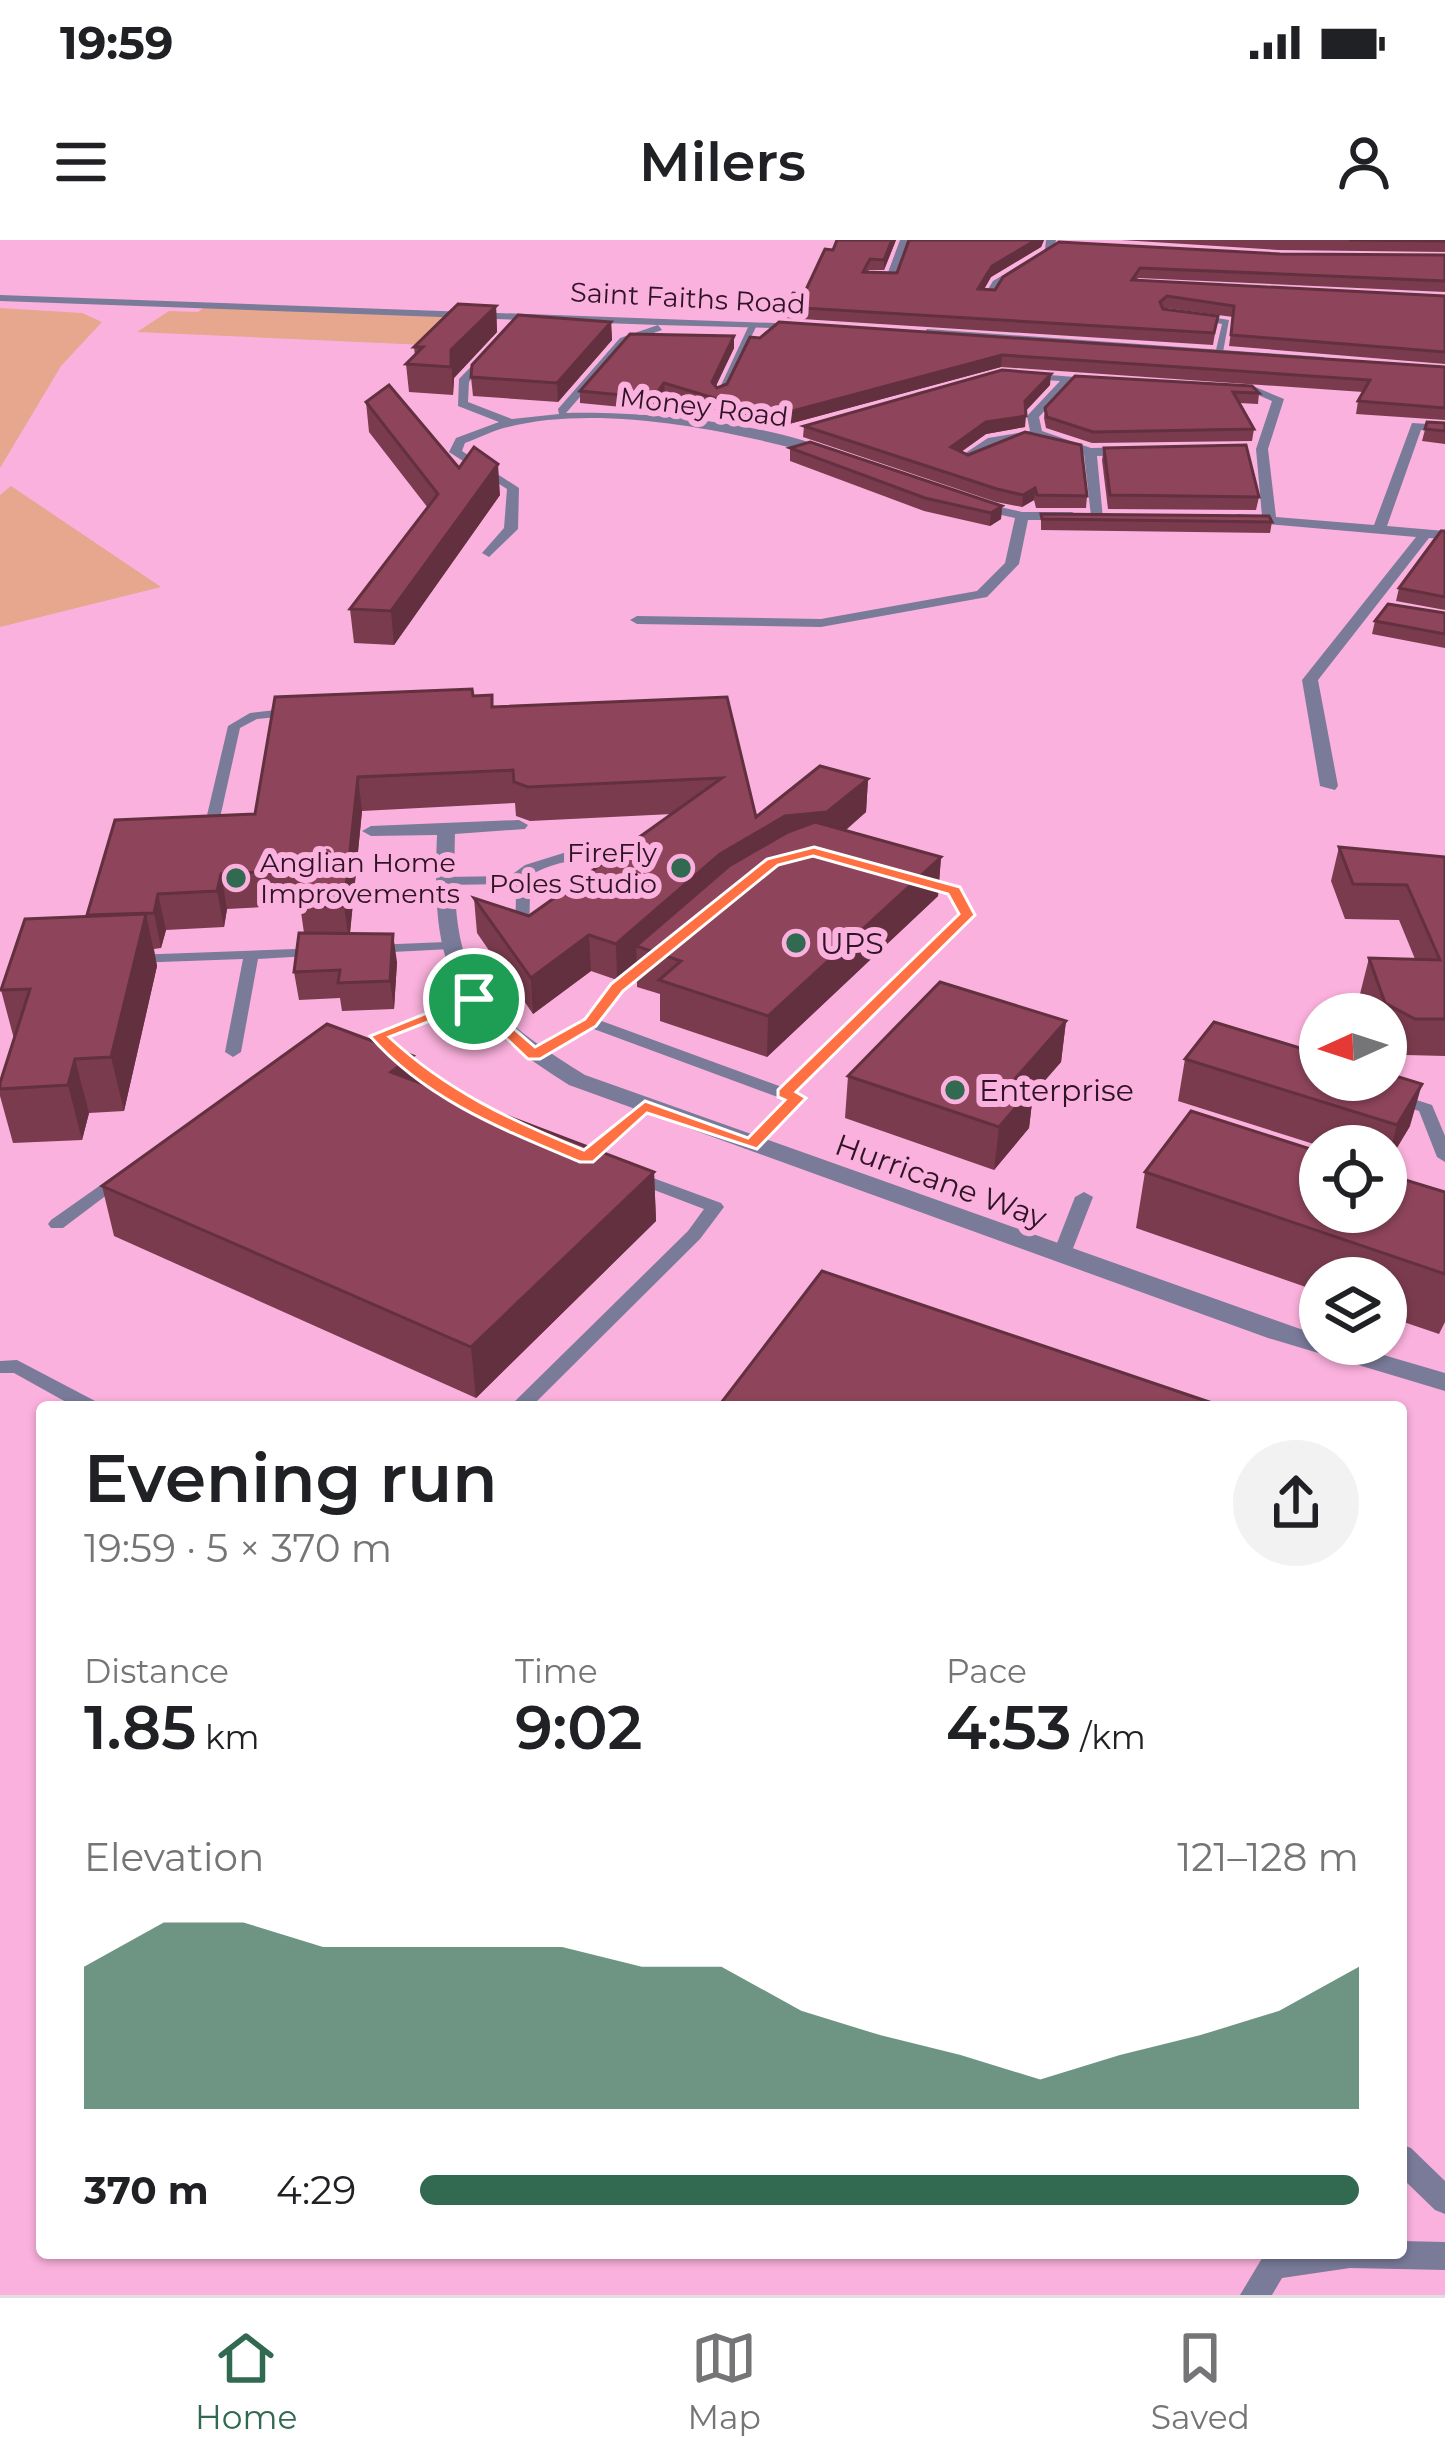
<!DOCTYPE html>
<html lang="en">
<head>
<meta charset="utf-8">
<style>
  body { margin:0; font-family:Montserrat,sans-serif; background:#f2f2f2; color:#202124; height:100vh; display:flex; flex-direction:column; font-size:45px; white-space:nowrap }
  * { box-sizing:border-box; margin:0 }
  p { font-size:39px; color:#757577 }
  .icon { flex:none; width:66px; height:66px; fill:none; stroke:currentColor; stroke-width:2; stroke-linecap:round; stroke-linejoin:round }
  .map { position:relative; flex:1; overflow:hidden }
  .sheet { position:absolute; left:36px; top:1161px; width:1371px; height:858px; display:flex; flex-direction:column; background:#fff; border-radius:12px; box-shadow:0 3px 9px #0004 }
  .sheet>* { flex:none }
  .needle { width:78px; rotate:267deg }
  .fabs { position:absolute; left:1299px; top:753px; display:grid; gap:24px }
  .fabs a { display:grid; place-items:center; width:108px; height:108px; border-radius:50%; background:#fff; box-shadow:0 3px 9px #0004; font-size:60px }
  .pin { position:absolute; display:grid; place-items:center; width:102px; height:102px; color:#fff; margin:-51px; border:6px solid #fff; border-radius:50%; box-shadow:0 3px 12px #0007 }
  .round { display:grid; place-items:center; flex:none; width:126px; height:126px; border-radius:63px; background:#f2f2f2 }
  .summary { display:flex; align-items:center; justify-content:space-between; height:204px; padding:0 48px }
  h1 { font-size:66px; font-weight:600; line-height:90px }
  .figures { display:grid; grid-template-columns:repeat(3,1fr); gap:18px; height:204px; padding:12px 48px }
  .figures div { display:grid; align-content:center }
  .figures b { font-size:60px; font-weight:600 }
  .figures small { font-size:33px; font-weight:400 }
  .figures p { font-size:33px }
  .chart { height:336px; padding:24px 48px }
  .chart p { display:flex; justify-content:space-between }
  .chart svg { width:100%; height:216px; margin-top:12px; fill:#326951; opacity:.7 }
  ul { padding:0 48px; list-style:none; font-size:39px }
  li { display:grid; grid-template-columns:192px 144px 1fr; align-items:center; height:90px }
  li i { height:30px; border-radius:15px; background:#326951 }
  .status { display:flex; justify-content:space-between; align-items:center; height:84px; padding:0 60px; background:#fff; direction:ltr }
  .status svg { height:33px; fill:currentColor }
  header { display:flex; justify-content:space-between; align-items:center; height:156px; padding:0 48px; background:#fff; font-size:54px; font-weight:600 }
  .tab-bar { display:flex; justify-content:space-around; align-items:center; height:168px; border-top:3px solid #e0e0e0; background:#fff; font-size:33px; color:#757577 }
  .tab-bar a { display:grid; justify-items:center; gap:6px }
  .tab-bar .on { color:#326951 }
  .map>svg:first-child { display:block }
  .green { fill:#e6a78e }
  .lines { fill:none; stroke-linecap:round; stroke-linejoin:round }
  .service { fill:#7a7b99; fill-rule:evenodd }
  .minor { fill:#7a7b99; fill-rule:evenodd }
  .wall { fill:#7a3b4e }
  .shaded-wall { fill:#633040 }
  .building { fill:#8e455b; stroke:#633040; stroke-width:3 }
  .route { fill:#ff7043; stroke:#fff; stroke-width:3; fill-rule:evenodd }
  .poi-dot { fill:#326951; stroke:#fbb1dd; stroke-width:4.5 }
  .labels { text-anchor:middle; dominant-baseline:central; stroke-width:12; stroke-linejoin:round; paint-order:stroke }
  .far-street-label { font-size:27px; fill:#2f1425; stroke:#fbb1dd }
  .far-poi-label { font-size:27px; fill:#2f1425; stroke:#fbb1dd; text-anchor:end }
  .poi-label { font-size:30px; fill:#2f1425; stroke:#fbb1dd; text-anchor:start }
  .street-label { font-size:30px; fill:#2f1425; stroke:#fbb1dd }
</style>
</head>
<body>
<div class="status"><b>19:59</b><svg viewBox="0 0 49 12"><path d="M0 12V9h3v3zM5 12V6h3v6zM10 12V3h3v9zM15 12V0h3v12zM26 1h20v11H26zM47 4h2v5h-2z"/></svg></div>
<header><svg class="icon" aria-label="menu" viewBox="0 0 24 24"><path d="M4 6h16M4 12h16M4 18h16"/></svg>Milers<svg class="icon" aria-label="person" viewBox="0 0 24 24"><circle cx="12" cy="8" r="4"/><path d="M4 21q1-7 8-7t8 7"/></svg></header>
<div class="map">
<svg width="1445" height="2055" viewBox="0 0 1445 2055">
  <rect width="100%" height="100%" fill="#fbb1dd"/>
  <g class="green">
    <polygon points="206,66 454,76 425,105 137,92 169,71 198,72"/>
    <polygon points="0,68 82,73 102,82 61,126 0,228"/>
    <polygon points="11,246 161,347 0,387 0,255"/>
  </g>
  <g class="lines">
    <g class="service">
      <polygon points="1191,74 1229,80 1223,112 1216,110 1222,84 1191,78"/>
      <polygon points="750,83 757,85 723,154 716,156"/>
      <polygon points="293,468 299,472 297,475 257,479 240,488 218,587 226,594 219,598 204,588 228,486 250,473"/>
      <path d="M623 606 630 610 628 613C590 619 553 618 521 641L530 655 529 696 522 700 515 696 516 655 509 644 443 645 436 641 443 637 510 636 525 625 570 611Z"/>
      <polygon points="918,637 959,648 974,675 795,852 805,858 757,909 745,909 743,905 786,860 591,788 540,818 528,818 526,815 585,779 612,745 654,714 661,718 659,721 622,751 599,780 782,847 960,674 949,654 913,644 913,638"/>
      <polygon points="446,702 453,706 451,709 373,713 366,709 373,705"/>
      <polygon points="321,708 326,709 326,715 258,719 241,812 233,817 225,812 243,719 133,723 126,719 133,715"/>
      <polygon points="474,754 479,756 479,762 388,797 418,825 480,866 482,869 480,872 474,874 406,831 370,796"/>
      <polygon points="1395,853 1432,865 1445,896 1445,922 1437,917 1419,871 1389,861 1387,858"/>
      <path d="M645 861 651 863 653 866 651 869 593 922C584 924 573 921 568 913L570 909 585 911 639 863Z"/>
      <polygon points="122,930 128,931 131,935 128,939 63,988 51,988 48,984 51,980"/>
      <polygon points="634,931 721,963 724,967 700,999 531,1167 509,1167 688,991 704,969 628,940 625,936"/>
      <polygon points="1084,952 1093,957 1070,1016 1061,1022 1055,1020 1052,1016 1075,957"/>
      <polygon points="17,1120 97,1162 100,1167 75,1167 14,1133 0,1133 0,1121"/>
      <polygon points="1401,1904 1411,1908 1445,1941 1445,1974 1435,1970 1401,1937"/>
      <polygon points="1401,2001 1445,2002 1445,2030 1350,2028 1282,2038 1272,2055 1240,2055 1264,2015 1268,2013 1401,2013"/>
    </g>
    <g class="minor">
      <polygon points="900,0 910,0 894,40 866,39 869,34 887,35"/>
      <polygon points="1046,0 1056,0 1053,13 999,45 990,59 982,59 993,41 1045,10"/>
      <path d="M0 55 802 84 806 89 658 85 662 90 628 102 566 173C633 171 779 182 836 214L830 218C737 192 604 163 508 187 494 190 479 198 465 203L462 211 519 248 518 289 489 317 482 313 504 288 507 249 449 212 456 198 499 182 458 166 459 139 489 108H497L469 142 468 162 512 179 559 174 558 169 620 98 658 85 0 61Z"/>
      <polygon points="927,89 1323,117 1328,120 1323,123 923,94"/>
      <path d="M1001 131 1112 140 1106 143 1072 141 1039 177 1042 191 1091 208 1134 207 1140 211 1134 215 1097 216 1103 279 1091 276 1084 214C1030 195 1016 191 965 223L955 220 988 198 1030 191 1027 176 1060 141 1001 137 921 156 915 153Z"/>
      <polygon points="1221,145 1253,146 1284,159 1268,209 1276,277 1374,285 1412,183 1445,185 1445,193 1421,190 1387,286 1445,291 1445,299 1429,298 1318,440 1338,546 1335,550 1320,546 1302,440 1416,297 1233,281 1231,278 1238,274 1262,276 1256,209 1272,161 1251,152 1221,149"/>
      <polygon points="970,260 1022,272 1072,272 1079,276 1072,280 1028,280 1019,324 987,357 821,387 637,384 630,380 637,376 821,379 977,351 1005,323 1015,278 965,267 965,261"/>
      <path d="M519 580 528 585 525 589 455 594C451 731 468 763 585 835L1320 1096V1104H1346L1445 1133V1151L1268 1098 569 845C451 770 431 734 437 595L371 596 362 591 371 586Z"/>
    </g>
  </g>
  <g class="wall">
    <polygon points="896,0 884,30 869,30 868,32 897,33 909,0 1044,0 1041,7 991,37 984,49 995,50 1003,37 1280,14 1445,15 1445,52 1138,38 1137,40 1445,56 1445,124 1229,106 1233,77 1166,68 1163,69 1218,76 1213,105 786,78 786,67 804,54 833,10"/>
    <polygon points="1121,0 1445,0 1445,12 1278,10"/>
    <polygon points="496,66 497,92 454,138 453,155 409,152 406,124 415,116 414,107"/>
    <polygon points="611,82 612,100 558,162 473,156 471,137"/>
    <polygon points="734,96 734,108 716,146 717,148 727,144 750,97 1445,127 1445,180 1356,174 1358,161 1363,152 1001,127 774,188 665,155 653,170 580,163 580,151"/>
    <polygon points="1075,136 1259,153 1258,164 1239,163 1254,189 1252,201 1092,203 1046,188 1044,178 1045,168"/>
    <polygon points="1050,145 1025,171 1025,187 986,194 961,212 1087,256 1086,268 1036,268 1034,260 1022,267 996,262 803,197 804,186"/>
    <polygon points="366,162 500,255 394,405 354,403 350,369 428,268 369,192"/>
    <polygon points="1427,182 1445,183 1445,204 1422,201"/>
    <polygon points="790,208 1002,266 1001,279 990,286 924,271 790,221"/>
    <polygon points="1104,208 1259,257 1256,270 1108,269 1102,220"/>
    <polygon points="1041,274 1272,282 1270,293 1041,290"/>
    <polygon points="1445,291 1445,370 1396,361 1399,348"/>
    <polygon points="1445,373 1445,408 1372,394 1375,381"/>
    <polygon points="473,456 493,467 727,457 756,577 868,539 866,572 845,591 941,617 938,656 767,817 660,781 660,754 637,747 637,723 617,740 591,731 533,774 477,693 474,658 529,676 672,574 530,581 516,576 515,563 362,571 350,694 397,722 394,769 342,771 340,758 299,760 294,732 304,693 300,665 227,669 224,687 166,690 161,708 154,709 157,726 124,871 89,873 82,900 13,903 0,856 0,843 14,799 1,750 87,677 255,574"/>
    <polygon points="1339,607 1445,617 1445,816 1406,815 1386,804 1386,774 1367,774 1360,754 1369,718 1415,719 1399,680 1345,679 1331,641"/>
    <polygon points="1066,781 1061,822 1033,854 1029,888 994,930 845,878 848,836"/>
    <polygon points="413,816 416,842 654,932 656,981 476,1158 114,996 102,946"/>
    <polygon points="1185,819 1410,886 1386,926 1386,906 1320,906 1178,861"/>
    <polygon points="1145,932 1445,952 1445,1082 1439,1094 1386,1076 1386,1038 1320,1038 1320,1052 1136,988"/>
  </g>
  <g class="shaded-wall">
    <polygon points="892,0 896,0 884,30 884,20"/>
    <polygon points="1036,0 1044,0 1041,7 991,37 978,60 978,49 992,26"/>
    <polygon points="496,66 497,92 454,138 453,155 451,110"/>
    <polygon points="611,82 612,100 558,162 557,143"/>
    <polygon points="734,96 734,108 712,154 712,142"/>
    <polygon points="1002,115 1001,127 774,188 774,176"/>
    <polygon points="1051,134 1050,145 1024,173 1025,161"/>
    <polygon points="664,143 665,155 653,170 653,158"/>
    <polygon points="1026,176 1025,187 986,194 951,219 951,207 986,182"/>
    <polygon points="498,224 500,255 394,405 391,371"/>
    <polygon points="1035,248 1034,260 1022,267 1023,255"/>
    <polygon points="1002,266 1001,279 990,286 991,273"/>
    <polygon points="358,537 362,571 349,701 344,666"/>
    <polygon points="868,539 866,572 826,606 636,706 637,723 617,740 616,704 720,614 785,576"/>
    <polygon points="941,617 938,656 767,817 768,776"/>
    <polygon points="221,634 227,669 224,687 217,651"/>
    <polygon points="158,654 166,690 161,708 154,673"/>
    <polygon points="146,674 157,726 124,871 111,817"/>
    <polygon points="393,694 397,722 394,769 390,741"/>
    <polygon points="589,695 591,731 533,774 531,738"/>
    <polygon points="1066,781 1061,822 1033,854 1029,888 994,930 999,887 1014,840"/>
    <polygon points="413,816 418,864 391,832"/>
    <polygon points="75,819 89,873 82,900 68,845"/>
    <polygon points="1422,844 1410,886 1386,926 1397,885"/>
    <polygon points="654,932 656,981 476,1158 471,1107"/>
  </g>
  <g class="building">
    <polygon points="837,0 892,0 884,20 870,19 863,32 897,33 909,0 1036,0 992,26 978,49 995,50 1003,37 1059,2 1280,14 1445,15 1445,41 1140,28 1132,40 1445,56 1445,112 1231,95 1234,66 1167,56 1160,62 1163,69 1218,76 1214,93 786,67 793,53 804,54 825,9 833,10"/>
    <polygon points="1349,0 1445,0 1445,1"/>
    <polygon points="458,64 496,66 451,110 451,127 406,124 423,107 414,107"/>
    <polygon points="518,75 611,82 557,143 471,137 472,125"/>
    <polygon points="779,82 1445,127 1445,168 1358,161 1370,140 1002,115 774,176 664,143 653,158 580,151 630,94 734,96 712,142 717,148 727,144 750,97 760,98"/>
    <polygon points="1002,130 1051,134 1025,161 1026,176 986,182 951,207 968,215 1025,192 1081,205 1087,256 1037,255 1035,248 1023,255 997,249 804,186"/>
    <polygon points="1075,136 1252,146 1259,153 1233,152 1254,189 1093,192 1047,177 1045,168"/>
    <polygon points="389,145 459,228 474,207 498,224 391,371 350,369 438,254 366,162"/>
    <polygon points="1427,182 1445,183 1445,191 1425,189"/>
    <polygon points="810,202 1002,266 991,273 925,258 790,208"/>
    <polygon points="1246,205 1259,257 1110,255 1104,208"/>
    <polygon points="1041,274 1269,276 1272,282 1042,279"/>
    <polygon points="1441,291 1445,291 1445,357 1399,348"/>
    <polygon points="1388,364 1445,373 1445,394 1375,381"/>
    <polygon points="472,449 473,456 492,455 492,467 727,457 756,577 820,526 868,539 827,572 785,576 720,614 616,704 589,695 531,738 474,658 529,676 722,538 528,547 514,542 513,530 358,537 344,666 300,667 305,630 221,634 217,651 158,654 154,673 87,675 115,580 255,574 275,457"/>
    <polygon points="815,582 941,617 768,776 659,740 681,721 636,706 729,626 788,592"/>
    <polygon points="1339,607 1445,617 1445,779 1415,779 1385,763 1369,718 1440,720 1407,645 1353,644"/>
    <polygon points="146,674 111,817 75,819 68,845 0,849 0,843 30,749 1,750 25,679"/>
    <polygon points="299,693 393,694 390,741 338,743 340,730 294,732"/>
    <polygon points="940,742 1066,781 1014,840 1034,846 999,887 848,836"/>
    <polygon points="1214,782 1320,814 1320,840 1386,840 1386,833 1422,844 1397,885 1185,819"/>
    <polygon points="327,784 413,816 391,832 654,932 471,1107 102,946"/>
    <polygon points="1191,871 1320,912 1320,972 1386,972 1386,934 1445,952 1445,1034 1145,932"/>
    <polygon points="822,1031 1224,1167 718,1167"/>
  </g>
  <path class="route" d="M814 607 960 647 975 675 796 852 806 858 757 909 647 873 593 922H580C504 890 426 860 370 796L474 754 535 807 585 779 611 744 767 619ZM813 616 948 654 959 674 778 850V857L785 860 748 898 645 861 584 910C512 881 447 851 389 797L471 765 528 819H540L596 786 623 751 778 625Z"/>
  <g class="poi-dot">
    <circle cx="681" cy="628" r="12"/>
    <circle cx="236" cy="638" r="12"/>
    <circle cx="796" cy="703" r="12"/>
    <circle cx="955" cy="850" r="12"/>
  </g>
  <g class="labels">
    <g class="far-street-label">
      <text transform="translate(688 58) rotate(3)">Saint Faiths Road</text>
      <text transform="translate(704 167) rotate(7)">Money Road</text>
    </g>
    <g class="far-poi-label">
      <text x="657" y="612">FireFly<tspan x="657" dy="31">Poles Studio</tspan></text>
      <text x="260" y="622" text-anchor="start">Anglian Home<tspan x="260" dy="31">Improvements</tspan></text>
    </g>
    <g class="poi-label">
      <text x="820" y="703">UPS</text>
      <text x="979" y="850">Enterprise</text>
    </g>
    <g class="street-label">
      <text transform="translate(941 941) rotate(20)">Hurricane Way</text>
    </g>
  </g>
</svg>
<div class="fabs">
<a><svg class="needle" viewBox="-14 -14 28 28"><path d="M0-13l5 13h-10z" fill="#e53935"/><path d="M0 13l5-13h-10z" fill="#757577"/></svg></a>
<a><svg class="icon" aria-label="locate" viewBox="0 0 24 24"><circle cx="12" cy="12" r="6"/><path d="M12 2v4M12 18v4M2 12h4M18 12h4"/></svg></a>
<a><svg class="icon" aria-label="layers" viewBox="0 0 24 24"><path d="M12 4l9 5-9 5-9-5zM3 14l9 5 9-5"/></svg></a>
</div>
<div class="pin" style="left:474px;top:759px;background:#1e9e55"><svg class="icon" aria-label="arrive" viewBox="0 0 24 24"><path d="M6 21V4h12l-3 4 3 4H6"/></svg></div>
<section class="sheet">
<div class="summary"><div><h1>Evening run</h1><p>19:59 · 5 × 370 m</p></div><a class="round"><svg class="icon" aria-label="share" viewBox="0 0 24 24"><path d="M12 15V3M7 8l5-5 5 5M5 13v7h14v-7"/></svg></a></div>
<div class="figures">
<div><p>Distance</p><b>1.85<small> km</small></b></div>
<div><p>Time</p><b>9:02</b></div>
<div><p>Pace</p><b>4:53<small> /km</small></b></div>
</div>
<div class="chart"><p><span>Elevation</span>121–128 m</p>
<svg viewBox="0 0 160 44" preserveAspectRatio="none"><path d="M0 44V15L10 6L20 6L30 11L40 11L50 11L60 11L70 15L80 15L90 24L100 29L110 33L120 38L130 33L140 29L150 24L160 15V44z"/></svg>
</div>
<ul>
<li><b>370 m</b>4:29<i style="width:100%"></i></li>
</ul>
</section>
</div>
<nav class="tab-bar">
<a class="on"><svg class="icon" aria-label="home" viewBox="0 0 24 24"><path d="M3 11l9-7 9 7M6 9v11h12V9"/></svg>Home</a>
<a><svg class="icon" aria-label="map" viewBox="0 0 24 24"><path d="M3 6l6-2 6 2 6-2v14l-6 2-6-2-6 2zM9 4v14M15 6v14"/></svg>Map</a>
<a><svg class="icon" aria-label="saved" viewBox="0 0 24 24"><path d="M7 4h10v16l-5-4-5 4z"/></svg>Saved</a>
</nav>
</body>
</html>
